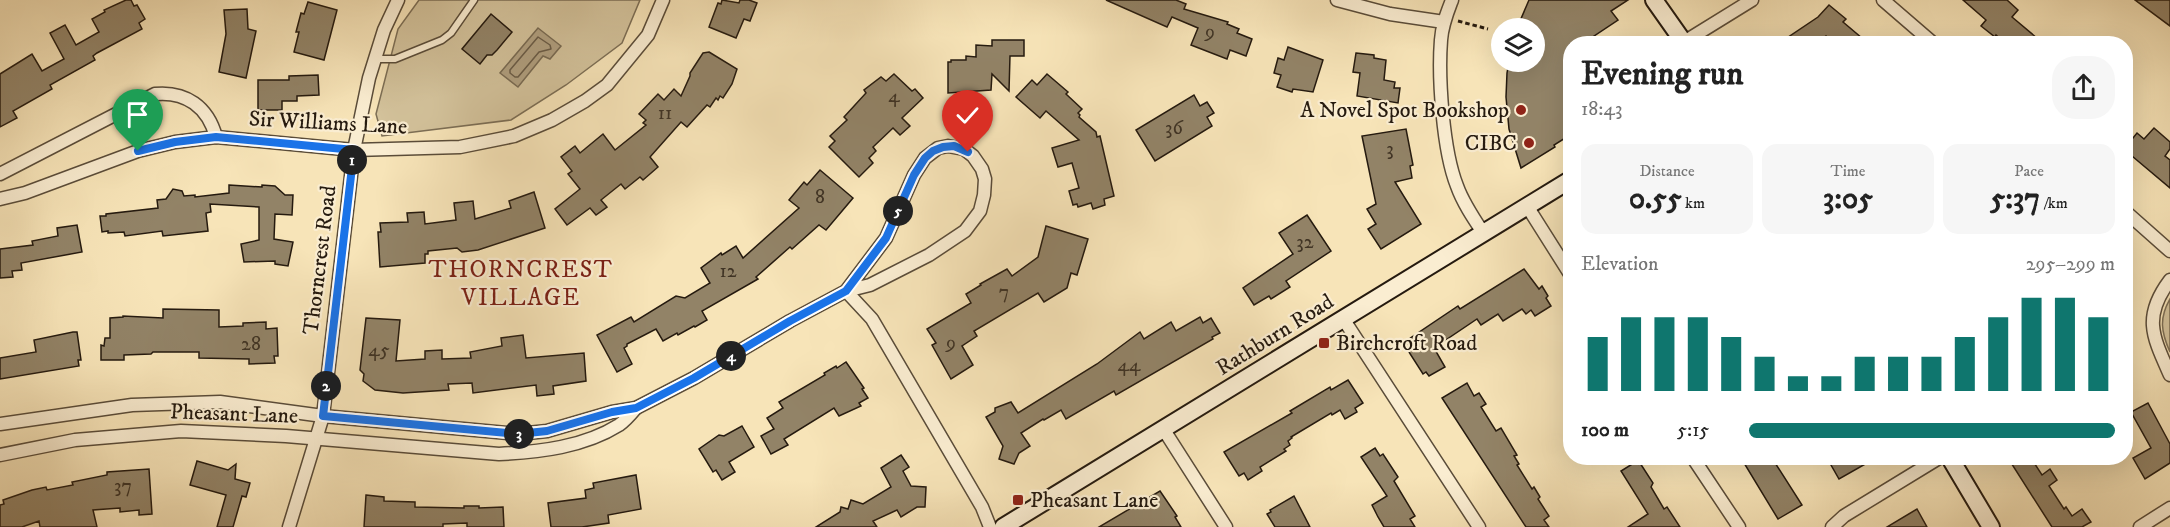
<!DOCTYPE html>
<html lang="en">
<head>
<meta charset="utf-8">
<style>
  body { margin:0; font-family:"IM FELL DW Pica",serif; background:#f6f6f6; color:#222; height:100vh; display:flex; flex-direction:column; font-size:22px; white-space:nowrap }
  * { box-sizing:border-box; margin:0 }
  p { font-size:20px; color:#767676 }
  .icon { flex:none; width:33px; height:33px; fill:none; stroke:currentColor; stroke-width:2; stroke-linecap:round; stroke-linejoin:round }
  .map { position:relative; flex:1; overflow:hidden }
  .side { position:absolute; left:1563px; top:36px; width:570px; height:429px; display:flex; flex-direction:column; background:#fff; border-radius:24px; box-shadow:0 6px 24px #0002 }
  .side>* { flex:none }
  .buttons { position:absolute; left:1491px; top:18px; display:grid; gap:12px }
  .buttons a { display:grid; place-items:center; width:54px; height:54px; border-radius:50%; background:#fff; box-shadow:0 6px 24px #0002; font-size:30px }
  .pin { position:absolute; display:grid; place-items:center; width:51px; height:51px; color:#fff; margin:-62px -26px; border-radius:50% 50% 50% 0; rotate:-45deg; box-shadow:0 0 6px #0007 }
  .pin .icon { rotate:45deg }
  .km { position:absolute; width:30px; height:30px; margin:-15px; border-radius:50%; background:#222; color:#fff; font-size:16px; line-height:30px; text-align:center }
  .round { display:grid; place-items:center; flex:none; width:63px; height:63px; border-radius:24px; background:#f6f6f6 }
  .headline { display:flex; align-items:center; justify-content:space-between; height:102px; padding:0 18px }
  h1 { font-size:33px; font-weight:700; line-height:45px }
  .metrics { display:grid; grid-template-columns:repeat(3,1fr); gap:9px; height:102px; padding:6px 18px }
  .metrics div { display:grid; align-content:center; border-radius:15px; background:#f6f6f6; text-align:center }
  .metrics b { font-size:30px; font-weight:700 }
  .metrics small { font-size:16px; font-weight:400 }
  .metrics p { font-size:16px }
  .chart { height:168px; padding:12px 18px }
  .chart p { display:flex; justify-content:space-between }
  .chart svg { width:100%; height:108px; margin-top:6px; stroke:#0f766e; stroke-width:6 }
  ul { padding:0 18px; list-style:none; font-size:20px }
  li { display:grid; grid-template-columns:96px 72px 1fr; align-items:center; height:45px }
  li i { height:15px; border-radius:8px; background:#0f766e }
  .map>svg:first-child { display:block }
  .green { fill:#d3c29b; stroke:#7c6e55; stroke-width:1.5 }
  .water { fill:#b09f7f; stroke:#786a52; stroke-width:1.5 }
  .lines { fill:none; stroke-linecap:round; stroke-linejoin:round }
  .shore { stroke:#6a5c47; stroke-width:1.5 }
  .building { fill:#928367; stroke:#251a0f; stroke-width:1.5 }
  .lane-casing { stroke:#5a4c39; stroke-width:9 }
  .street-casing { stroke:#5a4c39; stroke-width:15 }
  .secondary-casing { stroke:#251a0f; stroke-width:20 }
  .path { stroke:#251a0f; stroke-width:3; stroke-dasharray:4.5 3; stroke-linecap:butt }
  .lane { stroke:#faedd1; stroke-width:6 }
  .street { stroke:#faedd1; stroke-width:12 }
  .secondary { stroke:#faedd1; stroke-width:16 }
  .route-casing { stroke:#fff; stroke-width:12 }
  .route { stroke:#1a73e8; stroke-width:8 }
  .poi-dot { fill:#8f2418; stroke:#faedd1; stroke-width:2 }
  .labels { text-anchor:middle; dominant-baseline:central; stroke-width:4.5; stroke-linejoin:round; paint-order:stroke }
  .number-label { font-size:20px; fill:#403425 }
  .poi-label { font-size:22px; fill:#251a0f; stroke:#faedd1; text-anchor:end }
  .street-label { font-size:22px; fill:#251a0f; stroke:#faedd1 }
  .neighbourhood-label { font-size:24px; letter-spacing:1.5px; fill:#7a1f14; stroke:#faedd1 }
</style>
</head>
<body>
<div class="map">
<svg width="2170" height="527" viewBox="0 0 2170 527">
  <rect width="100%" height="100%" fill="#f7e4b8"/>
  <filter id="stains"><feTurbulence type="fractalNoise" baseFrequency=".00333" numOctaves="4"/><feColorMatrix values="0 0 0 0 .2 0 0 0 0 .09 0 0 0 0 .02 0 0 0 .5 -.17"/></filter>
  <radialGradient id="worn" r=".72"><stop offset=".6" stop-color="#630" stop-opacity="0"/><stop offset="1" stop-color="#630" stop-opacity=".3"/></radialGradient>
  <g class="green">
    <polygon points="419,0 640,0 622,43 566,85 511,120 382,136 376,114 398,29"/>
    <path d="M2170 299V352C2161 332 2159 318 2170 299Z"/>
  </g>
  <polygon class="water" points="538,28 561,46 550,59 543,56 518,87 500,73"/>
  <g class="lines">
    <polygon class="shore" points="538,37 550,45 551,49 539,52 518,77 515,77 510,73 510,70"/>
  </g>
  <g class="building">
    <polygon points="126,0 131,0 134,6 137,5 145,19 139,23 142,29 97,53 93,56 95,60 50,85 52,89 13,111 17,118 0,127 0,74 32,54 42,71 64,59 50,33 65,25 76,45 99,32 92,19 105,12 104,10"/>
    <polygon points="722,0 739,3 740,0 749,0 757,3 750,21 744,19 736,38 709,27 718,3 721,4"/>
    <polygon points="1106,0 1176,0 1186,4 1184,9 1228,22 1227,24 1239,29 1237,33 1252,39 1246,56 1230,50 1227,59 1191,45 1198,28 1172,17 1167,27"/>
    <polygon points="1529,0 1628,0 1611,11 1618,20 1582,44 1570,44 1570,135 1554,145 1555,147 1521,168 1509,129 1506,97 1507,73 1509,62 1534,62 1534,28 1517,28"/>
    <polygon points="1963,0 2007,0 2018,10 2012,17 2044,44 2006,44 1996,35 1995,37 1981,26 1986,20"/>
    <polygon points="2135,0 2170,0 2170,26"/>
    <polygon points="308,2 337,10 324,60 294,52 299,32 296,32 301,13 304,14"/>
    <polygon points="1829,5 1846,19 1843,22 1869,44 1834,44 1826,36 1815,44 1778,44 1818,17"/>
    <polygon points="247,9 248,29 256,31 246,78 219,72 226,34 224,10"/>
    <polygon points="491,14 512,32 497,50 492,55 487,55 480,64 462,49"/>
    <polygon points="992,40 1024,40 1024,56 1010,56 1009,91 992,74 991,90 948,93 948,62 951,62 951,60 966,60 966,56 976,57 976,45 992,46"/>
    <polygon points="1288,47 1323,60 1313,92 1293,89 1292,92 1277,87 1281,75 1274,73 1278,58 1284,60"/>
    <polygon points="709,52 737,69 732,84 723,98 720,96 718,100 716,98 710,107 707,105 687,127 681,122 650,157 658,167 643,180 640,177 625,189 621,184 601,200 607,207 596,215 590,208 567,225 555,209 580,189 568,174 572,171 561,157 575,146 580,153 603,134 615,150 646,125 643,123 646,120 639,114 658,94 664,100 674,89 681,96 690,76 690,73 703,53"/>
    <polygon points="1356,53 1374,55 1374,58 1386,60 1384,80 1395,82 1394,88 1400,88 1398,103 1357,96 1360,73 1353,72"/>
    <polygon points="894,74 912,91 915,89 923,98 902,118 910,126 900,135 893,128 873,147 876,151 869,158 873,163 859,177 829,147 835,141 830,136 847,120 844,117 866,93 864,90 881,77 886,81"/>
    <polygon points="1047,74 1068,92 1066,94 1082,109 1078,113 1080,115 1079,117 1096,132 1097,137 1100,136 1114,196 1104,199 1105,205 1093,209 1091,203 1078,207 1077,204 1073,205 1069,191 1079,188 1072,163 1058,167 1052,148 1079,140 1046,111 1040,118 1016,97 1032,80 1037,85"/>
    <polygon points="318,75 319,95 297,96 297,101 282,101 282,110 258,110 258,80 289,80 289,76"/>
    <polygon points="1194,95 1200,106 1207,102 1214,113 1207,117 1212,126 1155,161 1136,130"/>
    <polygon points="2154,128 2170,142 2170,149 2165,156 2170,160 2170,188 2126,151 2126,132 2133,138 2137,133 2144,139"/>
    <polygon points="1406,129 1413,165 1410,166 1412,178 1395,182 1421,224 1381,249 1368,229 1376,224 1367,209 1376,204 1362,136"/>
    <polygon points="820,170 853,198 826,230 819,225 792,249 790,247 756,277 758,279 702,311 707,320 695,327 694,326 678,335 677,333 663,341 656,329 627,344 627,346 624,348 632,364 617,372 597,335 631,317 634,322 676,296 685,298 710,283 701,268 721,253 722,255 736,246 743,258 799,208 789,200 804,182 807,185"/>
    <polygon points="229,185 262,187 262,185 275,186 285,195 293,195 292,215 275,214 274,239 293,242 288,266 275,264 275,261 244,262 241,244 259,240 259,207 210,204 211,212 206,213 208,231 163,236 162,231 125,236 124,232 108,233 108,231 102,232 100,216 106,216 106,214 158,208 157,200 166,199 173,189 182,191 184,196 195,195 195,197 229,193"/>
    <polygon points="534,192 545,228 478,250 462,252 457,248 428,251 428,254 425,254 425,263 380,267 378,232 381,232 380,223 408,222 407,213 424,212 425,224 456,220 454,203 473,201 475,219 511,208 509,201"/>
    <polygon points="1307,215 1331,251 1286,281 1290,287 1271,299 1269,296 1254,305 1243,288 1293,254 1279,233"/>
    <polygon points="77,225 82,252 21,263 22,270 12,271 13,277 0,278 0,249 33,245 32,241 58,236 57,228"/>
    <polygon points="1046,226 1088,239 1077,275 1071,273 1067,288 1044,302 1038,293 974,331 977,336 962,346 973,365 951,379 932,345 936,343 927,329 971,303 966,294 981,285 980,284 1007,269 1012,276 1038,257"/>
    <polygon points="1524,269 1539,289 1542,286 1548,296 1546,298 1551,306 1535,316 1531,310 1526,314 1522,309 1503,321 1498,314 1481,325 1477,319 1434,348 1445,367 1429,376 1426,372 1423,374 1407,349 1410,347 1406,341 1458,306 1460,309"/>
    <polygon points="163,309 219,310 219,327 243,326 243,323 266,322 266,329 277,328 278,356 274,356 275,363 249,364 249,359 199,358 199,352 153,352 151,354 124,355 124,360 101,360 101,345 104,346 105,338 110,338 110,318 123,317 123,316 163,318"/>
    <polygon points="1200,317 1203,323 1211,318 1220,333 1212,337 1213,339 1116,395 1114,391 1066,419 1061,410 1044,420 1043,419 1021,433 1030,446 1019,453 1014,464 999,459 1003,446 986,417 995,412 995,408 1011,402 1018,413 1097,364 1140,332 1144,339 1171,322 1176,331"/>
    <polygon points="366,318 400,320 396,361 425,359 425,351 442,350 442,359 471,358 470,352 502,346 501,338 523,335 526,358 584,353 586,381 553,386 554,394 537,396 536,385 473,393 472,383 448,384 449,390 403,393 375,390 363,381 364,374 360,370"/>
    <polygon points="73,332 77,332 81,360 78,360 79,366 0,379 0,358 36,352 34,340"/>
    <polygon points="846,362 864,388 862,389 868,398 859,403 861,406 839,416 834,408 784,439 788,445 771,454 761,436 774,429 767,418 783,408 779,402 825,375 824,373 836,366 837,368"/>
    <polygon points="1348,380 1363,403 1355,408 1357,412 1345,419 1340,410 1332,415 1331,413 1291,437 1292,438 1288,441 1290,445 1284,449 1286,451 1260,467 1262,471 1248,480 1244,473 1239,476 1224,452 1292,413 1290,411 1330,387 1331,390"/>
    <polygon points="1467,383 1474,396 1479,393 1486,404 1481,407 1496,431 1501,428 1517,455 1514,456 1519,464 1517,465 1532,489 1534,487 1540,497 1538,499 1549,516 1544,520 1549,527 1526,527 1442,398"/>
    <polygon points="2148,403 2170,444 2170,463 2145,479 2133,458 2151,448 2131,412"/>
    <polygon points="742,426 754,447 729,462 735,472 722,480 716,470 713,472 699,449 719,435 724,436"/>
    <polygon points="1375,448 1380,456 1383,454 1398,477 1394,481 1415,516 1410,519 1415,527 1384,527 1378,517 1372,505 1387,496 1361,457"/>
    <polygon points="901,455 909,467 903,471 911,486 926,487 925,507 917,507 901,517 897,510 873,521 877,527 816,527 840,512 841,507 848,509 851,500 863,504 891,487 881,468"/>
    <polygon points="1741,458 1772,458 1802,505 1778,519"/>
    <polygon points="1827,458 1876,458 1839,479"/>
    <polygon points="2008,458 2031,458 2042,475 2050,469 2057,480 2049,486 2064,509 2066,507 2072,516 2082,509 2091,522 2082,527 2052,527"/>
    <polygon points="197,461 228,470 236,464 235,479 250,483 246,497 242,496 233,527 217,527 226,495 190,485"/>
    <polygon points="1637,461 1639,464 1640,463 1653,483 1651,487 1664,509 1667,507 1680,527 1628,527 1648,514 1621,471"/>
    <polygon points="149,469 152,514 139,515 139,510 120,512 120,508 93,510 97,527 40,527 39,521 22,527 0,527 0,505 4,504 3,500 32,490 46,487 47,490 73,485 72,482 107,475 107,472"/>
    <polygon points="636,475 641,509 608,515 609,523 582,527 551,527 548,503 586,498 585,490 594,488 593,483"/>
    <polygon points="1160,491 1177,516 1175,517 1181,527 1099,527"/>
    <polygon points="366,495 384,497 384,501 415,502 415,507 464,508 464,506 479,506 479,508 503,507 504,527 467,527 467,523 443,524 443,527 364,527"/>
    <polygon points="1294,496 1310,527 1275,527 1267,514 1271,512 1270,510"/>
    <polygon points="1917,509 1927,527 1887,527"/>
  </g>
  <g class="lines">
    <defs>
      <polyline id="lane" points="375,59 395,59 442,40 451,33 474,0"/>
      <g id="street">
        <polyline points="1337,0 1390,14 1444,22"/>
        <path d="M1452 0C1447 13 1442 25 1441 40 1438 78 1443 151 1457 186 1463 203 1474 219 1484 234"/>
        <polyline points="1883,0 1934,44"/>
        <polyline points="1684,42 1752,0"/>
        <path d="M0 174 155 94C186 91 208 107 216 137"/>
        <polyline points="0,199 25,193 138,151 175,142 216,137 354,150 460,147 514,136 552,120 585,101 607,85 648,35 663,0"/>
        <polyline points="1527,206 1570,274"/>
        <polyline points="2126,212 2170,251"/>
        <path d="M2170 280C2142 317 2153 337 2170 375"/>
        <polyline points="1344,320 1479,527"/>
        <polyline points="0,424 132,405 220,402 323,416 518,434 547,431 612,412 636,408 694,378 790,321 846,291 870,285 929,255 965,231 980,211 984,195 985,179 982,169 973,156 964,149 948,146 938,148 925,158 914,175 886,238 846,291 872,319 982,507 990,527"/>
        <polyline points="1164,430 1226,527"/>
        <path d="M0 455 75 440 181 431 286 436 499 454C540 452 584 447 619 425 625 421 631 414 636 408"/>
        <polyline points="1693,458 1739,527"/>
        <polyline points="289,527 323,416 354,150 369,78 384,30 398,0"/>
        <polyline points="1832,527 1844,516 1939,458"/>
        <polyline points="2140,527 2170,508"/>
      </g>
      <g id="secondary">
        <polyline points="1654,0 1685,44"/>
        <polyline points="1950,458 1991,527"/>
        <polyline points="1003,527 1570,180"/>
      </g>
    </defs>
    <use href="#lane" class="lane-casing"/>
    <use href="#street" class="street-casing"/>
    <use href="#secondary" class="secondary-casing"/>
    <polyline class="path" points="1458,21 1488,29"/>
    <use href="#lane" class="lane"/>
    <use href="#street" class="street"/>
    <use href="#secondary" class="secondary"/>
  </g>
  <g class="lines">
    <defs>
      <polyline id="route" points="138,151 175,142 216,137 354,150 323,416 518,434 547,431 612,412 636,408 694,378 790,321 846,291 886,238 914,175 925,158 933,151 943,147 954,146 968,152"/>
    </defs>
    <use href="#route" class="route-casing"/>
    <use href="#route" class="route"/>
  </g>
  <g class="poi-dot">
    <circle cx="1521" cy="110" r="6"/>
    <circle cx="1529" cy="143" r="6"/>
    <rect x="1318" y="337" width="12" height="12" rx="3"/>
    <rect x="1012" y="494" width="12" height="12" rx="3"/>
  </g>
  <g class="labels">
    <g class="number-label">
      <text x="1210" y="32">9</text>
      <text x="894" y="96">4</text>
      <text x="665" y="113">11</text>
      <text x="1174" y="128">36</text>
      <text x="1390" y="149">3</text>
      <text x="820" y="197">8</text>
      <text x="1305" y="242">32</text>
      <text x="728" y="271">12</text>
      <text x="1004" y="292">7</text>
      <text x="951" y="343">9</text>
      <text x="251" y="344">28</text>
      <text x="379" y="350">45</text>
      <text x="1129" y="365">44</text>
      <text x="123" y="486">37</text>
    </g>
    <g class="poi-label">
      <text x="1509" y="110">A Novel Spot Bookshop</text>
      <text x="1517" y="143">CIBC</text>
      <text x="1336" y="343" text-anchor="start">Birchcroft Road</text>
      <text x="1030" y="500" text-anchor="start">Pheasant Lane</text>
    </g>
    <g class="street-label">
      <text transform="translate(328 123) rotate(3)">Sir Williams Lane</text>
      <text transform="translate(320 260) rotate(-83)">Thorncrest Road</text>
      <text transform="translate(1275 335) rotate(-32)">Rathburn Road</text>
      <text transform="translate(234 414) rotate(2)">Pheasant Lane</text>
    </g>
    <g class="neighbourhood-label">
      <text x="521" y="270">THORNCREST<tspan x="521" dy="28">VILLAGE</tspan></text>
    </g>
  </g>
  <rect width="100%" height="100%" filter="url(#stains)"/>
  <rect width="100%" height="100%" fill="url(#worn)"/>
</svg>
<div class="buttons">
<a><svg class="icon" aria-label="layers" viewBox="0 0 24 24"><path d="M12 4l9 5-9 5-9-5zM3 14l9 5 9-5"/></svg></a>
</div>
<div class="pin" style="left:138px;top:151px;background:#1e9e55"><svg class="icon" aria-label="arrive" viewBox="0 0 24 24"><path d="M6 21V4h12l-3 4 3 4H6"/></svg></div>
<div class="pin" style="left:968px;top:152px;background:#d93025"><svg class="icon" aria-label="check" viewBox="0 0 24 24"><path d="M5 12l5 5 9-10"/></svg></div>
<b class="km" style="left:352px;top:160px">1</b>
<b class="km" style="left:326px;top:386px">2</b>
<b class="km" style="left:519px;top:434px">3</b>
<b class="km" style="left:731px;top:356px">4</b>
<b class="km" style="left:898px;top:211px">5</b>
<section class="side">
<div class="headline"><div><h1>Evening run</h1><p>18:43</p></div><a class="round"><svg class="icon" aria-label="share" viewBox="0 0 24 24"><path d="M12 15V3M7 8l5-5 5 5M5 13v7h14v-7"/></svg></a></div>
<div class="metrics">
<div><p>Distance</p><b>0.55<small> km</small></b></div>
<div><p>Time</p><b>3:05</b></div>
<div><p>Pace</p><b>5:37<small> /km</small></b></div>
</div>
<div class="chart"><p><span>Elevation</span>295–299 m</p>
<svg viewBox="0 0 160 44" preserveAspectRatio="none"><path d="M5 44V22M15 44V14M25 44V14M35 44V14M45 44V22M55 44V30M65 44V38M75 44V38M85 44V30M95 44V30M105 44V30M115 44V22M125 44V14M135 44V6M145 44V6M155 44V14"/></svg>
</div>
<ul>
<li><b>100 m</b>5:15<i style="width:100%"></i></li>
</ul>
</section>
</div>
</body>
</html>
